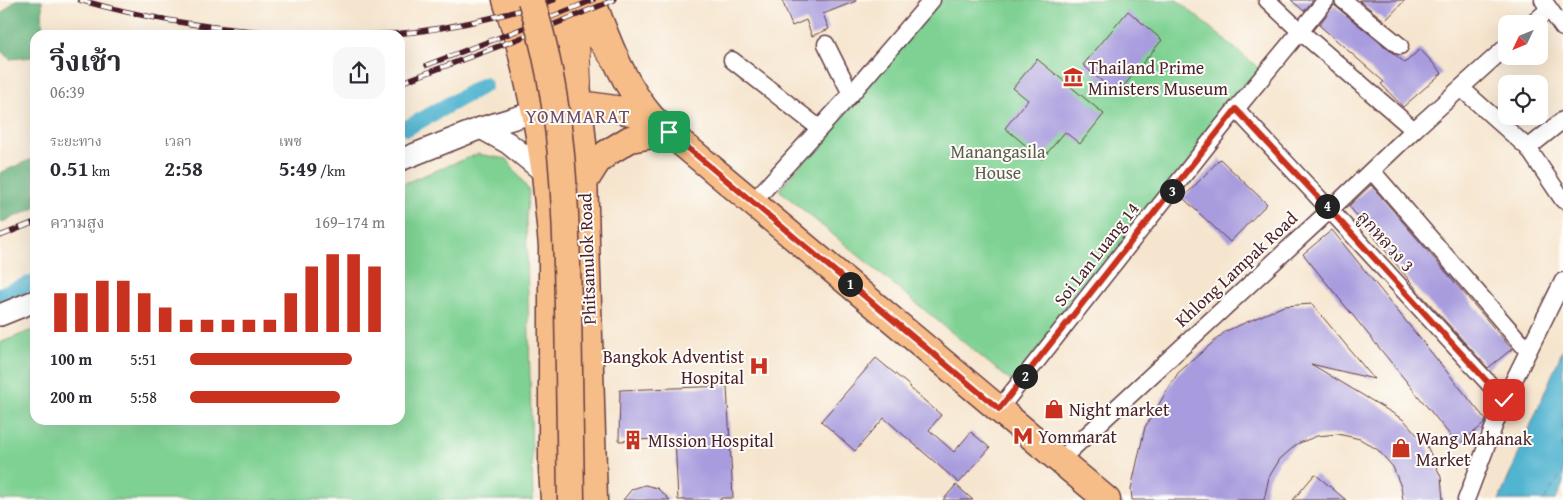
<!DOCTYPE html>
<html lang="th">
<head>
<meta charset="utf-8">
<style>
  body { margin:0; font-family:"Gentium Book Plus","Noto Serif Thai",serif; background:#f7f7f7; color:#2b2b33; height:100vh; display:flex; flex-direction:column; font-size:19px; white-space:nowrap }
  * { box-sizing:border-box; margin:0 }
  p { font-size:16px; color:#7c7c81 }
  .icon { flex:none; width:28px; height:28px; fill:none; stroke:currentColor; stroke-width:2; stroke-linecap:round; stroke-linejoin:round }
  .map { position:relative; flex:1; overflow:hidden }
  .side { position:absolute; left:30px; top:30px; width:375px; height:395px; display:flex; flex-direction:column; background:#fff; border-radius:15px; box-shadow:0 5px 20px #0002 }
  .side>* { flex:none }
  .needle { width:32px; rotate:227deg }
  .fabs { position:absolute; left:1498px; top:15px; display:grid; gap:10px }
  .fabs a { display:grid; place-items:center; width:50px; height:50px; border-radius:10px; background:#fff; box-shadow:0 5px 20px #0002; font-size:25px }
  .pin { position:absolute; display:grid; place-items:center; width:42px; height:42px; color:#fff; margin:-21px; border-radius:10px; box-shadow:0 2px 8px #0006 }
  .km { position:absolute; width:25px; height:25px; margin:-12px; border-radius:50%; background:#222; color:#fff; font-size:14px; line-height:25px; text-align:center }
  .round { display:grid; place-items:center; flex:none; width:52px; height:52px; border-radius:15px; background:#f7f7f7 }
  .overview { display:flex; align-items:center; justify-content:space-between; height:85px; padding:0 20px }
  h1 { font-size:28px; font-weight:700; line-height:38px }
  .stats { display:grid; grid-template-columns:repeat(3,1fr); gap:8px; height:85px; padding:5px 20px }
  .stats div { display:grid; align-content:center }
  .stats b { font-size:21px; font-weight:700 }
  .stats small { font-size:14px; font-weight:400 }
  .stats p { font-size:14px }
  .chart { height:140px; padding:10px 20px }
  .chart p { display:flex; justify-content:space-between }
  .chart svg { width:100%; height:90px; margin-top:5px; stroke:#c8321e; stroke-width:6 }
  ul { padding:0 20px; list-style:none; font-size:16px }
  li { display:grid; grid-template-columns:80px 60px 1fr; align-items:center; height:38px }
  li i { height:12px; border-radius:6px; background:#c8321e }
  .map>svg:first-child { display:block }
  .green { fill:#7ed193; stroke:#64785f }
  .forest { fill:#66b37d; stroke:#586954 }
  .water { fill:#51b4d0; stroke:#4e6a7e }
  .lines { fill:none; stroke-linecap:round; stroke-linejoin:round }
  .canal { stroke:#51b4d0; stroke-width:16 }
  .ferry { stroke:#4d5b6d; stroke-width:1; stroke-dasharray:6 5; stroke-linecap:butt }
  .building { fill:#a89cde }
  .minor-casing { stroke:#643d43; stroke-width:19 }
  .tertiary-casing { stroke:#643d43; stroke-width:24 }
  .primary-casing { stroke:#643d43; stroke-width:29 }
  .motorway-casing { stroke:#643d43; stroke-width:30 }
  .minor { stroke:#fff; stroke-width:16 }
  .tertiary { stroke:#fff; stroke-width:21 }
  .primary { stroke:#f7bd88; stroke-width:26 }
  .motorway { stroke:#f7bd88; stroke-width:28 }
  .rail-casing { stroke:#4a1f2b; stroke-width:5.5 }
  .rail { stroke:#fdfcf7; stroke-width:4; stroke-dasharray:11; stroke-linecap:butt }
  .primary-bridge-casing { stroke:#643d43; stroke-width:29; stroke-linecap:butt }
  .primary-bridge { stroke:#f7bd88; stroke-width:26 }
  .route-casing { stroke:#fff; stroke-width:10 }
  .route { stroke:#c8321e; stroke-width:6 }
  .labels { text-anchor:middle; dominant-baseline:central; stroke-width:4; stroke-linejoin:round; paint-order:stroke }
  .poi-label { font-size:18px; fill:#4a1f2b; stroke:#fdfcf7; text-anchor:start }
  .park-label { font-size:18px; fill:#5c5d4f; stroke:#fdfcf7 }
  .street-label { font-size:18px; fill:#4a1f2b; stroke:#fdfcf7 }
  .neighbourhood-label { font-size:19px; letter-spacing:1px; fill:#6b4b6a; stroke:#fdfcf7 }
</style>
</head>
<body>
<div class="map">
<svg width="1563" height="500" viewBox="0 0 1563 500">
  <rect width="100%" height="100%" fill="#fdfcf7"/>
  <filter id="ink" filterUnits="userSpaceOnUse"><feTurbulence type="fractalNoise" baseFrequency=".02" numOctaves="2"/><feDisplacementMap in="SourceGraphic" scale="10" xChannelSelector="R" yChannelSelector="G"/><feConvolveMatrix kernelMatrix="1 2 1 2 8 2 1 2 1" color-interpolation-filters="sRGB"/></filter>
  <filter id="wash" filterUnits="userSpaceOnUse"><feTurbulence type="fractalNoise" baseFrequency=".0096" numOctaves="4" result="noise"/><feDisplacementMap in="SourceGraphic" scale="20" xChannelSelector="R" yChannelSelector="G"/><feGaussianBlur stdDeviation="1.12" result="paint"/><feColorMatrix in="noise" values="0 0 0 0 0 0 0 0 0 0 0 0 0 0 0 0 0 1.4 0 .05"/><feComposite in="paint" operator="in"/></filter>
  <g filter="url(#wash)">
    <rect width="100%" height="100%" fill="#f6e5ce"/>
    <g class="green">
      <polygon points="937,0 1177,0 1262,71 1012,382 779,190"/>
      <polygon points="477,154 507,159 529,191 526,217 533,500 0,500 0,343 35,329 35,420 400,420 400,185"/>
    </g>
    <g class="forest">
      <polygon points="16,0 42,0 43,35 35,35 34,57 10,59 0,50 0,15"/>
      <polygon points="32,159 35,163 35,208 0,223 0,173"/>
    </g>
    <polygon class="water" points="1563,349 1563,483 1556,500 1499,500"/>
    <g class="lines">
      <g class="canal">
        <polyline points="407,128 484,85"/>
        <polyline points="0,295 35,282"/>
      </g>
      <g class="ferry">
        <polyline points="1563,442 1562,445 1563,467"/>
        <polyline points="1544,500 1563,471"/>
      </g>
    </g>
    <g id="blocks">
      <g class="building">
        <polygon points="782,0 856,0 856,1 823,14 829,29 812,36 806,20 792,26"/>
        <polygon points="1291,0 1313,0 1304,11"/>
        <polygon points="1359,0 1405,0 1385,21"/>
        <polygon points="1334,5 1405,63 1420,49 1442,73 1403,107 1381,84 1384,82 1319,25"/>
        <polygon points="1128,11 1162,40 1117,94 1083,65"/>
        <polygon points="1037,59 1104,114 1080,144 1065,132 1042,159 1005,128 1028,100 1013,88"/>
        <polygon points="1220,159 1267,204 1230,242 1183,198"/>
        <polygon points="1371,185 1512,349 1488,368 1418,291 1349,206"/>
        <polygon points="1332,230 1486,420 1484,424 1458,445 1303,254"/>
        <polygon points="1312,304 1374,379 1311,364 1404,420 1427,446 1441,477 1443,500 1403,500 1401,487 1393,467 1378,450 1360,439 1338,434 1317,436 1297,444 1280,459 1269,477 1264,500 1132,500 1131,489 1145,427 1178,373 1226,331 1284,306"/>
        <polygon points="876,358 911,387 910,388 941,415 929,430 954,452 971,432 990,448 959,483 884,418 855,451 821,421"/>
        <polygon points="727,386 733,498 721,498 721,500 678,500 675,438 619,441 620,390"/>
        <polygon points="1315,474 1346,500 1293,500"/>
        <polygon points="645,485 657,488 670,500 623,500 632,489"/>
        <polygon points="956,485 973,500 943,500"/>
      </g>
    </g>
  </g>
  <g filter="url(#ink)">
    <use href="#blocks" fill-opacity="0" stroke="#643d43" stroke-width="1"/>
    <g class="lines">
      <defs>
        <g id="minor">
          <polyline points="1267,0 1301,32 1414,130"/>
          <polyline points="1343,0 1400,46"/>
          <polyline points="1543,0 1563,28"/>
          <polyline points="1532,24 1549,9"/>
          <polyline points="826,44 851,94"/>
          <polyline points="732,60 819,128"/>
          <polyline points="1461,88 1528,148 1563,200"/>
          <polyline points="1236,109 1330,210 1504,400"/>
          <polyline points="1528,148 1563,120"/>
          <polyline points="1372,171 1528,351"/>
          <polyline points="753,202 851,94 932,0"/>
          <polyline points="999,409 1236,109 1326,0"/>
          <polyline points="1060,460 1330,210 1414,130 1506,47"/>
          <polyline points="1466,500 1504,400 1563,281"/>
        </g>
        <g id="tertiary">
          <polyline points="481,128 508,143 545,173"/>
          <polyline points="400,160 481,128 535,112"/>
          <polyline points="0,315 35,301"/>
        </g>
        <g id="primary">
          <polyline points="506,0 519,42 535,112 545,173 552,246 552,469 554,500"/>
          <polyline points="551,0 577,83 583,143 594,500"/>
          <path d="M592 0C608 42 623 85 653 119"/>
          <polyline points="535,112 580,104 623,110 653,119 1107,500"/>
          <polyline points="585,181 597,162 607,153 630,139 669,132"/>
        </g>
        <g id="motorway">
          <polyline points="573,0 577,83"/>
          <polyline points="573,0 615,58"/>
        </g>
      </defs>
      <use href="#minor" class="minor-casing"/>
      <use href="#tertiary" class="tertiary-casing"/>
      <use href="#primary" class="primary-casing"/>
      <use href="#motorway" class="motorway-casing"/>
      <use href="#minor" class="minor"/>
      <use href="#tertiary" class="tertiary"/>
      <use href="#primary" class="primary"/>
      <use href="#motorway" class="motorway"/>
      <defs>
        <g id="rail">
          <path d="M80 0C165 24 253 35 342 35 368 35 395 35 421 31 466 25 511 14 554 0"/>
          <polyline points="427,65 516,31 593,0"/>
          <polyline points="400,83 518,39 614,0"/>
          <polyline points="0,236 35,222"/>
        </g>
      </defs>
      <use href="#rail" class="rail-casing"/>
      <use href="#rail" class="rail"/>
      <defs>
        <path id="primary-bridge" d="M531 0C563 100 566 203 568 307 569 371 570 436 571 500"/>
      </defs>
      <use href="#primary-bridge" class="primary-bridge-casing"/>
      <use href="#primary-bridge" class="primary-bridge"/>
    </g>
  </g>
  <g class="lines" filter="url(#ink)">
    <defs>
      <polyline id="route" points="669,132 999,409 1236,109 1330,210 1504,400"/>
    </defs>
    <use href="#route" class="route-casing"/>
    <use href="#route" class="route"/>
  </g>
  <defs>
    <symbol id="museum-bare" viewBox="-9 -9 18 18"><path d="M0-6L6-3V-2H-6V-3ZM-5-1h2V3h-2ZM-1-1h2V3h-2ZM3-1h2V3H3ZM-6 4H6V6H-6Z" fill="#c8321e" stroke="#fdfcf7" stroke-width="2.5" paint-order="stroke"/></symbol>
    <symbol id="hospital-bare" viewBox="-9 -9 18 18"><path d="M-5-5h3v3.5h4V-5h3V5h-3V1.5h-4V5h-3Z" fill="#c8321e" stroke="#fdfcf7" stroke-width="2.5" paint-order="stroke"/></symbol>
    <symbol id="shop-bare" viewBox="-9 -9 18 18"><path d="M-5-2.5h2.3a2.7 3.5 0 0 1 5.4 0H5L5.5 6h-11ZM-1.5-2.5h3a1.5 2.3 0 0 0-3 0Z" fill="#c8321e" stroke="#fdfcf7" stroke-width="2.5" paint-order="stroke"/></symbol>
    <symbol id="metro-bare" viewBox="-9 -9 18 18"><path d="M-5.5 5V-5H-3L0 0L3-5H5.5V5H3V-.5L0 4L-3-.5V5Z" fill="#c8321e" stroke="#fdfcf7" stroke-width="2.5" paint-order="stroke"/></symbol>
    <symbol id="building-bare" viewBox="-9 -9 18 18"><path d="M-4-6H4V6H1V3H-1V6H-4ZM-2.5-4.3h1.7v1.8h-1.7ZM.8-4.3h1.7v1.8H.8ZM-2.5-1h1.7V.8h-1.7ZM.8-1h1.7V.8H.8Z" fill="#c8321e" stroke="#fdfcf7" stroke-width="2.5" paint-order="stroke"/></symbol>
  </defs>
  <g fill-rule="evenodd">
    <use href="#museum-bare" x="1059" y="63" width="28" height="28"/>
    <use href="#hospital-bare" x="745" y="352" width="28" height="28"/>
    <use href="#shop-bare" x="1040" y="395" width="28" height="28"/>
    <use href="#metro-bare" x="1009" y="422" width="28" height="28"/>
    <use href="#building-bare" x="619" y="426" width="28" height="28"/>
    <use href="#shop-bare" x="1387" y="434" width="28" height="28"/>
  </g>
  <g class="labels">
    <g class="poi-label">
      <text x="1088" y="67">Thailand Prime<tspan x="1088" dy="21">Ministers Museum</tspan></text>
      <text x="744" y="356" text-anchor="end">Bangkok Adventist<tspan x="744" dy="21">Hospital</tspan></text>
      <text x="1069" y="409">Night market</text>
      <text x="1038" y="436">Yommarat</text>
      <text x="1416" y="438">Wang Mahanak<tspan x="1416" dy="21">Market</tspan></text>
      <text x="648" y="440">MIssion Hospital</text>
    </g>
    <g class="park-label">
      <text x="998" y="151">Manangasila<tspan x="998" dy="21">House</tspan></text>
    </g>
    <g class="street-label">
      <text transform="translate(1386 241) rotate(48)">ลูกหลวง 3</text>
      <text transform="translate(1096 254) rotate(-52)">Soi Lan Luang 14</text>
      <text transform="translate(587 259) rotate(-92)">Phitsanulok Road</text>
      <text transform="translate(1236 269) rotate(-43)">Khlong Lampak Road</text>
    </g>
    <g class="neighbourhood-label">
      <text x="578" y="116">YOMMARAT</text>
    </g>
  </g>
</svg>
<div class="fabs">
<a><svg class="needle" viewBox="-14 -14 28 28"><path d="M0-13l5 13h-10z" fill="#e53935"/><path d="M0 13l5-13h-10z" fill="#7c7c81"/></svg></a>
<a><svg class="icon" aria-label="locate" viewBox="0 0 24 24"><circle cx="12" cy="12" r="6"/><path d="M12 2v4M12 18v4M2 12h4M18 12h4"/></svg></a>
</div>
<div class="pin" style="left:669px;top:132px;background:#1e9e55"><svg class="icon" aria-label="arrive" viewBox="0 0 24 24"><path d="M6 21V4h12l-3 4 3 4H6"/></svg></div>
<div class="pin" style="left:1504px;top:400px;background:#d93025"><svg class="icon" aria-label="check" viewBox="0 0 24 24"><path d="M5 12l5 5 9-10"/></svg></div>
<b class="km" style="left:850px;top:284px">1</b>
<b class="km" style="left:1025px;top:376px">2</b>
<b class="km" style="left:1172px;top:191px">3</b>
<b class="km" style="left:1327px;top:206px">4</b>
<section class="side">
<div class="overview"><div><h1>วิ่งเช้า</h1><p>06:39</p></div><a class="round"><svg class="icon" aria-label="share" viewBox="0 0 24 24"><path d="M12 15V3M7 8l5-5 5 5M5 13v7h14v-7"/></svg></a></div>
<div class="stats">
<div><p>ระยะทาง</p><b>0.51<small> km</small></b></div>
<div><p>เวลา</p><b>2:58</b></div>
<div><p>เพซ</p><b>5:49<small> /km</small></b></div>
</div>
<div class="chart"><p><span>ความสูง</span>169–174 m</p>
<svg viewBox="0 0 160 44" preserveAspectRatio="none"><path d="M5 44V25M15 44V25M25 44V19M35 44V19M45 44V25M55 44V32M65 44V38M75 44V38M85 44V38M95 44V38M105 44V38M115 44V25M125 44V12M135 44V6M145 44V6M155 44V12"/></svg>
</div>
<ul>
<li><b>100 m</b>5:51<i style="width:83%"></i></li>
<li><b>200 m</b>5:58<i style="width:77%"></i></li>
</ul>
</section>
</div>
</body>
</html>
